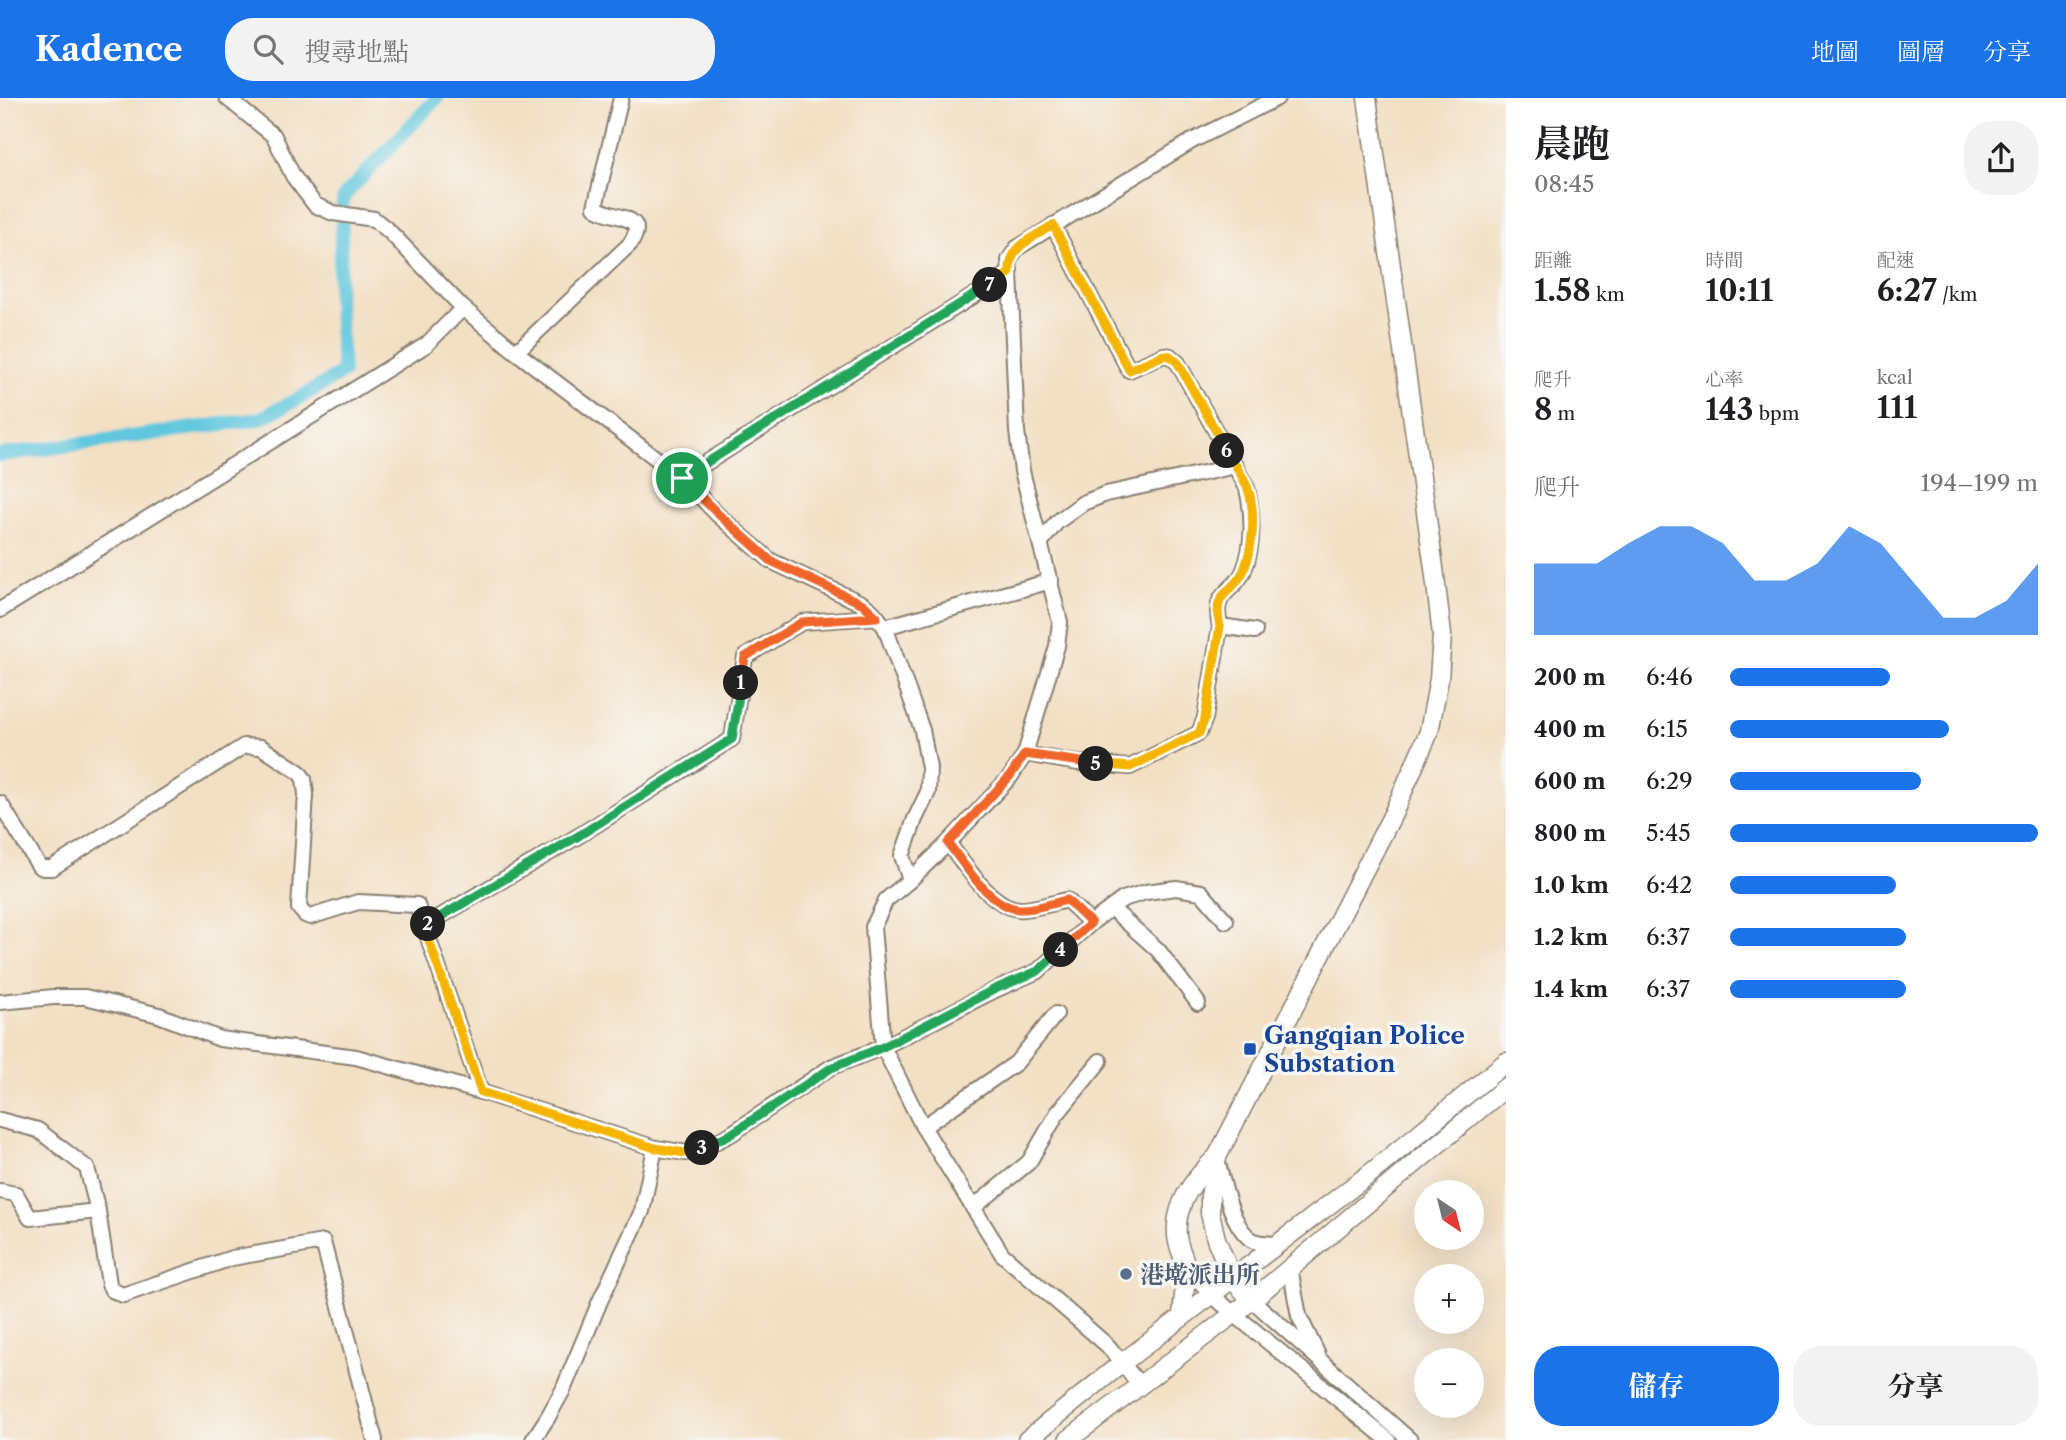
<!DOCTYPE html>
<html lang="zh-TW">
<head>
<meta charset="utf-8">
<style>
  body { margin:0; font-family:"Libre Caslon Text","Noto Serif TC",serif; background:#f2f2f2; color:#202124; height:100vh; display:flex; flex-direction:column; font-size:26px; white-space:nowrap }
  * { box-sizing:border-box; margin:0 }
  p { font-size:23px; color:#757577 }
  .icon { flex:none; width:38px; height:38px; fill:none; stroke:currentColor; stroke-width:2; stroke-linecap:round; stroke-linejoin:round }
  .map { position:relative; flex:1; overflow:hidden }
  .details { display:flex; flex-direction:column; background:#fff; width:560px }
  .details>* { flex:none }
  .needle { width:46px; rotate:145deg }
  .fabs { position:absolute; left:1414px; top:1082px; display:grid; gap:14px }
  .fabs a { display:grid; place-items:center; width:70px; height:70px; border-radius:50%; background:#fff; box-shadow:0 7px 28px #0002; font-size:35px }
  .pin { position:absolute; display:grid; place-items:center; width:60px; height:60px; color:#fff; margin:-30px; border:4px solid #fff; border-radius:50%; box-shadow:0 2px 7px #0007 }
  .km { position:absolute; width:35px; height:35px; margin:-18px; border-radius:50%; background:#222; color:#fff; font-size:19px; line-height:35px; text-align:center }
  .round { display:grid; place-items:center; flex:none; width:74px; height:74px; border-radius:28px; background:#f2f2f2 }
  .summary { display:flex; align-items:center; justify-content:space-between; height:119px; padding:0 28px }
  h1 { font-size:38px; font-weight:700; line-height:52px }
  .metrics { display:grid; grid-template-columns:repeat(3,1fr); gap:10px; height:119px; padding:7px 28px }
  .metrics div { display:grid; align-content:center }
  .metrics b { font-size:30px; font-weight:700 }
  .metrics small { font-size:19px; font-weight:400 }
  .metrics p { font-size:19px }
  .chart { height:196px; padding:14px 28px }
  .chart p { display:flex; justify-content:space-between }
  .chart svg { width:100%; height:126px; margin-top:7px; fill:#1a73e8; opacity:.7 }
  .action { display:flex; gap:14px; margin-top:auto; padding:14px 28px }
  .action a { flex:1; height:80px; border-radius:28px; background:#1a73e8; color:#fff; font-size:28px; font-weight:700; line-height:80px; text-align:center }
  .action a+a { background:#f2f2f2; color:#202124 }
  ul { padding:0 28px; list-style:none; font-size:23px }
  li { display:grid; grid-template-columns:112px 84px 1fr; align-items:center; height:52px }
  li i { height:18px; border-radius:9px; background:#1a73e8 }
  header { display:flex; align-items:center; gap:42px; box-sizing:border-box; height:98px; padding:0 35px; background:#1a73e8; color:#fff }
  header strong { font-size:33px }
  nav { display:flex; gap:38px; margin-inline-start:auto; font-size:24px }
  .search { width:490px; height:63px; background:#f2f2f2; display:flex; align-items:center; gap:18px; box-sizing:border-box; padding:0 24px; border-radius:28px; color:#757577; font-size:26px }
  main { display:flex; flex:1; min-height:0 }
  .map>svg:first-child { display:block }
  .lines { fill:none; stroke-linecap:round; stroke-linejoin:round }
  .canal { stroke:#61c7de; stroke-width:14 }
  .minor-casing { stroke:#887e70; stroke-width:18 }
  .major-casing { stroke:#887e70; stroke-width:21 }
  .minor { stroke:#fff; stroke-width:14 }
  .major { stroke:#fff; stroke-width:18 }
  .split-1-casing { stroke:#fff; stroke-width:14 }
  .split-2-casing { stroke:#fff; stroke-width:14 }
  .split-3-casing { stroke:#fff; stroke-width:14 }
  .split-4-casing { stroke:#fff; stroke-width:14 }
  .split-5-casing { stroke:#fff; stroke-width:14 }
  .split-6-casing { stroke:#fff; stroke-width:14 }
  .split-7-casing { stroke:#fff; stroke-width:14 }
  .split-8-casing { stroke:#fff; stroke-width:14 }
  .split-1 { stroke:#f0652b; stroke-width:9 }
  .split-2 { stroke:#22a559; stroke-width:9 }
  .split-3 { stroke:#f5b400; stroke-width:9 }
  .split-4 { stroke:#22a559; stroke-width:9 }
  .split-5 { stroke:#f0652b; stroke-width:9 }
  .split-6 { stroke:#f5b400; stroke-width:9 }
  .split-7 { stroke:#f5b400; stroke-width:9 }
  .split-8 { stroke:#22a559; stroke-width:9 }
  .transit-dot { fill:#1a4fb4; stroke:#f6f6f2; stroke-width:2.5 }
  .service-dot { fill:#5c6f8a; stroke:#f6f6f2; stroke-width:2.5 }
  .labels { text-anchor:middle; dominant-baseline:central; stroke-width:7; stroke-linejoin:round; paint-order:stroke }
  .transit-label { font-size:24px; font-weight:bold; fill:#164399; stroke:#f6f6f2; text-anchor:start }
  .service-label { font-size:24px; font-weight:bold; fill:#4e5e75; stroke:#f6f6f2; text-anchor:start }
</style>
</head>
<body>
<header>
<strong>Kadence</strong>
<div class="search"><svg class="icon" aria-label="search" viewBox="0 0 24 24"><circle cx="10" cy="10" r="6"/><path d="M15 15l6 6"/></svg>搜尋地點</div>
<nav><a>地圖</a><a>圖層</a><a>分享</a></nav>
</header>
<main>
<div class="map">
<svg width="1506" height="1342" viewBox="0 0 1506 1342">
  <rect width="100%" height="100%" fill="#f6f6f2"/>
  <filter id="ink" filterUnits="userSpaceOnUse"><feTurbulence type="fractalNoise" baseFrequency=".0143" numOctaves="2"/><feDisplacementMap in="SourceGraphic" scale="14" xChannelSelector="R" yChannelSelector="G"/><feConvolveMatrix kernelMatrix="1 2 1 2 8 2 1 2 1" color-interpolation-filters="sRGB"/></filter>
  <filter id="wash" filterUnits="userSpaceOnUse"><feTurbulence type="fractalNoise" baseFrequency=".00686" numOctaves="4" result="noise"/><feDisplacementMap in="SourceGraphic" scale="28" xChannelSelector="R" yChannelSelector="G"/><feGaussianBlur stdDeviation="1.57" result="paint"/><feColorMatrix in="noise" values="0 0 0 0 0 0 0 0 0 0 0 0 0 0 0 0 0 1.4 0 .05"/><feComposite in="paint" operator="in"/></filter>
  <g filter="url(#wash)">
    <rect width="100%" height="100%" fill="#f3dfc3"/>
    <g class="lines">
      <g class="canal">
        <polyline points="343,105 344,98 437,0"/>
        <polyline points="0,357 259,321 300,300 343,274 338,198 342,128"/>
      </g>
    </g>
  </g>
  <g filter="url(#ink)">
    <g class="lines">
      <defs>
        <g id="minor">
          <polyline points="227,0 274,38 293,78 315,107 333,115 374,121 389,133 463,210 516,254 682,380 718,417 771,463 863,506 872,513 885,529 911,601 922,632 929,670 928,694 915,721 902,758 910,782 886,802 873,829 883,949 923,1029 1002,1156 1108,1248 1139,1286"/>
          <path d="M1053 127 1129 272 1164 257 1170 258 1178 265 1247 390C1253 416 1254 447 1244 472 1235 496 1211 491 1220 528"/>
          <path d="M516 254 630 146C651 115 611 122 595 109L621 0"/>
          <polyline points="682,380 1010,175 1009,162 1017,150 1192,43 1277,0"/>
          <polyline points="1041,444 1057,424 1083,405 1106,396 1236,368"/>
          <polyline points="0,512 426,247 463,210"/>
          <polyline points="885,529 1051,483"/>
          <polyline points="1025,656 1078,665 1130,669 1199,635 1205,620 1220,528 1255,533"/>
          <polyline points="0,705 39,768 43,770 52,770 244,648 261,649 299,674 304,681 306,696 299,810 305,817 310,819 358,804 417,807 481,994"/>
          <path d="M948 745C965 766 993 814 1024 811 1038 810 1053 805 1067 802L1091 825"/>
          <polyline points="910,782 948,745 1011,678 1025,656 1057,548 1060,524 1022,373 1017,333 1010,175"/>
          <polyline points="1111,810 1158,852 1198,905"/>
          <polyline points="424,828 580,737 732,641 745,559 802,524 877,519"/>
          <polyline points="0,904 54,899 85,899 159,917 220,941 356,959 481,994 655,1050 686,1055 705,1049 731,1036 831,969 883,949 995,892 1038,873 1091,825 1123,801 1146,794 1176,790 1201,794 1226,823"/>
          <polyline points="0,1022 38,1032 87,1070 98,1113 109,1186 112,1192 123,1197 232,1160 323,1144 375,1342"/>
          <polyline points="923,1029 1016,965 1056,916"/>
          <path d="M1217 1062C1224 1085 1229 1121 1248 1139 1256 1147 1269 1145 1280 1146"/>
          <polyline points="0,1093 16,1096 30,1120 98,1113"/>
          <polyline points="973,1110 1029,1064 1057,1016 1100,963"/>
          <polyline points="1186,1168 1212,1197 1234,1216 1388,1342"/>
          <polyline points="1290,1170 1299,1218 1318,1257"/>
          <polyline points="1252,1202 1410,1342"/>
          <polyline points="533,1342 548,1319 563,1292 600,1203 642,1113 655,1050"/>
        </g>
        <g id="major">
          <polyline points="1252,1202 1233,1182 1216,1141 1210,1115 1210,1098 1217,1059 1393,716 1429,634 1439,581 1442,537 1434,470 1367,0"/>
          <path d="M1182 1219C1183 1203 1186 1186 1186 1170 1185 1161 1180 1153 1178 1144 1171 1110 1193 1081 1217 1059"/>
          <polyline points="1027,1342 1122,1265 1372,1074 1506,964"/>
          <polyline points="1068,1342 1252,1202 1506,989"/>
        </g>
      </defs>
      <use href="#minor" class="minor-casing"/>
      <use href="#major" class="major-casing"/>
      <use href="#minor" class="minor"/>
      <use href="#major" class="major"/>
    </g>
  </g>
  <g class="lines" filter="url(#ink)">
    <defs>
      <polyline id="split-1" points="682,380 718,416 771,463 863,506 877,519 802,524 745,559 741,585"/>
      <polyline id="split-2" points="428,826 580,737 732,641 741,585"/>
      <polyline id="split-3" points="428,826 424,828 481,994 655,1050 685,1055 702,1050"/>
      <polyline id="split-4" points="702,1050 731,1036 831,970 883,949 995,891 1038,873 1061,852"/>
      <path id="split-5" d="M1061 852 1091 825 1067 802C1052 805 1034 812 1019 811 990 809 964 766 948 745L1010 678 1025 656 1096 666"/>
      <path id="split-6" d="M1096 666 1130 669 1199 635 1205 620 1220 528C1211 492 1234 496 1244 472 1253 449 1256 414 1248 391 1243 378 1234 365 1227 353"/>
      <path id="split-7" d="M990 187 1010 175C1008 148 1033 140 1053 127L1129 272 1164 257 1170 258 1178 265 1227 353"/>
      <polyline id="split-8" points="682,380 990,187"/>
    </defs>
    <use href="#split-1" class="split-1-casing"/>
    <use href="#split-2" class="split-2-casing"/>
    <use href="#split-3" class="split-3-casing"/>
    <use href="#split-4" class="split-4-casing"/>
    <use href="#split-5" class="split-5-casing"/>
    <use href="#split-6" class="split-6-casing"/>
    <use href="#split-7" class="split-7-casing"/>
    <use href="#split-8" class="split-8-casing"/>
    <use href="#split-1" class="split-1"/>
    <use href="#split-2" class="split-2"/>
    <use href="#split-3" class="split-3"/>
    <use href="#split-4" class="split-4"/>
    <use href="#split-5" class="split-5"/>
    <use href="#split-6" class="split-6"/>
    <use href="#split-7" class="split-7"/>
    <use href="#split-8" class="split-8"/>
  </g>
  <rect class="transit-dot" x="1243" y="944" width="14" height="14" rx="3.5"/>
  <circle class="service-dot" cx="1126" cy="1176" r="7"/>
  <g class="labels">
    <g class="transit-label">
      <text x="1264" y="937">Gangqian Police<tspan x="1264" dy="28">Substation</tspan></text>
    </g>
    <g class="service-label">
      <text x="1140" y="1176">港墘派出所</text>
    </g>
  </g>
</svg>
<div class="fabs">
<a><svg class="needle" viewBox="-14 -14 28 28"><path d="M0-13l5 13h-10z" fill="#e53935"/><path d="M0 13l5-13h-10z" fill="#757577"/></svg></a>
<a>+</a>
<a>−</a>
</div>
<div class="pin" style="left:682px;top:380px;background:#1e9e55"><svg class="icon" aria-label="arrive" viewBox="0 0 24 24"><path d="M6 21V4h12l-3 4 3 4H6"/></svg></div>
<b class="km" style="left:741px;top:585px">1</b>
<b class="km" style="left:428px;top:826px">2</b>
<b class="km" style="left:702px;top:1050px">3</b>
<b class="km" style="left:1061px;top:852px">4</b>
<b class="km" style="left:1096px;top:666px">5</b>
<b class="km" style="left:1227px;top:353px">6</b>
<b class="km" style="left:990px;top:187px">7</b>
</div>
<section class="details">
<div class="summary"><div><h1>晨跑</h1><p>08:45</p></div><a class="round"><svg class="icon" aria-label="share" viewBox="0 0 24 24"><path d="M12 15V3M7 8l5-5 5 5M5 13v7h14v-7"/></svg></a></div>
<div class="metrics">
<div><p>距離</p><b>1.58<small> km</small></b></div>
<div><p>時間</p><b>10:11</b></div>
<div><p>配速</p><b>6:27<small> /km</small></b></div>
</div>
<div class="metrics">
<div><p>爬升</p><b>8<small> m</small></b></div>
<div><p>心率</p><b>143<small> bpm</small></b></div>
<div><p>kcal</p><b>111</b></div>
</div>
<div class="chart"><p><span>爬升</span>194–199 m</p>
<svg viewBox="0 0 160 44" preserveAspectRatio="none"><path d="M0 44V19L10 19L20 19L30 12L40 6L50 6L60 12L70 25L80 25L90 19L100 6L110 12L120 25L130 38L140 38L150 32L160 19V44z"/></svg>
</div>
<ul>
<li><b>200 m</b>6:46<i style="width:52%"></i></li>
<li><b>400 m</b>6:15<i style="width:71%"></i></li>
<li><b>600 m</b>6:29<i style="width:62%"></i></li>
<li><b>800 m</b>5:45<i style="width:100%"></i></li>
<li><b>1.0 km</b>6:42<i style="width:54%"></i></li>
<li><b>1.2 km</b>6:37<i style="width:57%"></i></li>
<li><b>1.4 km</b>6:37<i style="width:57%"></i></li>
</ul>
<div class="action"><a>儲存</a><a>分享</a></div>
</section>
</main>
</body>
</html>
